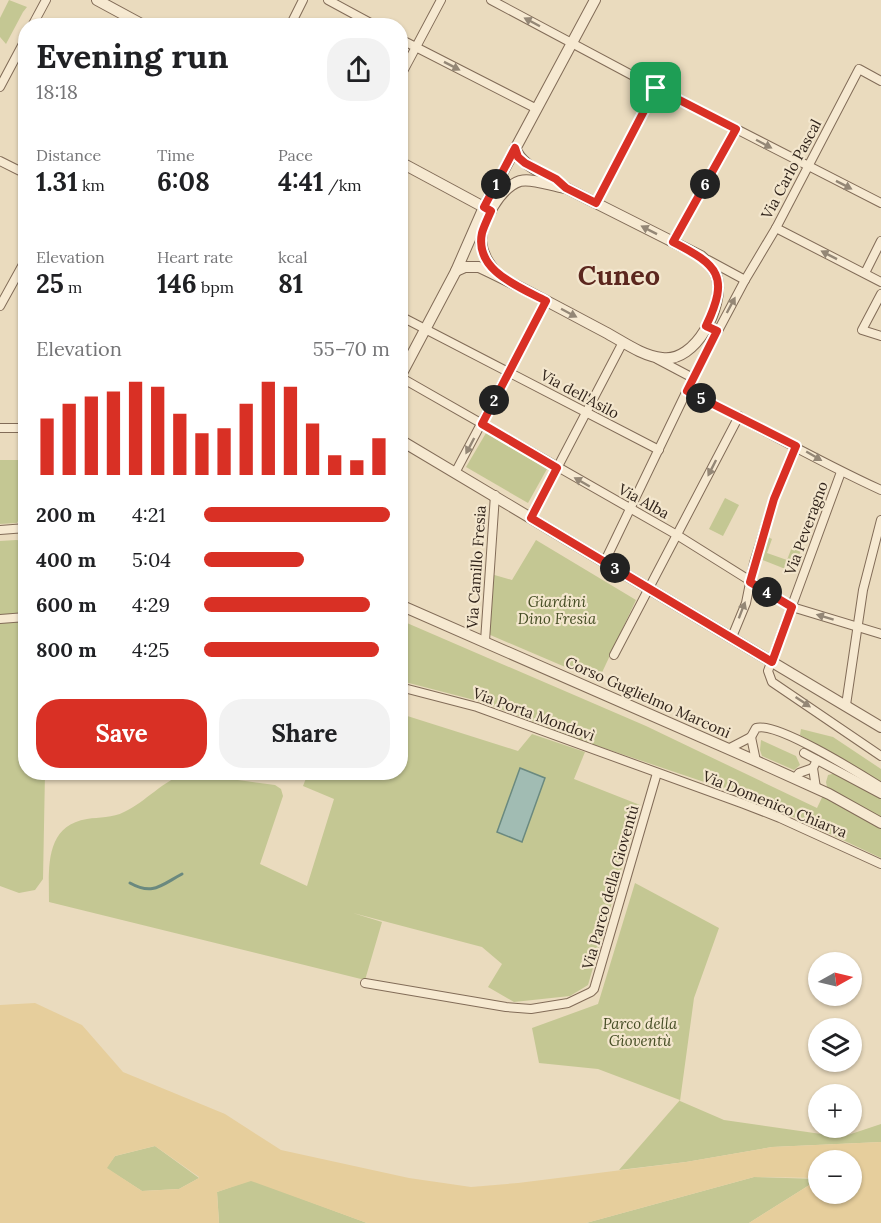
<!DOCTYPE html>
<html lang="en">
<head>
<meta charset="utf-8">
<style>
  body { margin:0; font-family:Lora,serif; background:#f2f2f2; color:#202124; height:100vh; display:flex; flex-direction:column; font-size:22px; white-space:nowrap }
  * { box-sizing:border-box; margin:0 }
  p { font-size:20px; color:#757577 }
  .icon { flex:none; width:33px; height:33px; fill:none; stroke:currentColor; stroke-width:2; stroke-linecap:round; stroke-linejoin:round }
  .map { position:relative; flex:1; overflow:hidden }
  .side { position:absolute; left:18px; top:18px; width:390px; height:762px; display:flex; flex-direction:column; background:#fff; border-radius:24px; box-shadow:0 2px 4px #0004 }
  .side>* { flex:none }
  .needle { width:39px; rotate:82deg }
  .buttons { position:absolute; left:808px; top:952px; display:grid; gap:12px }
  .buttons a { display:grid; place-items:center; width:54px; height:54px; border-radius:50%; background:#fff; box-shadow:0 2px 4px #0004; font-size:30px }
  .pin { position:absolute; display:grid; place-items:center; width:51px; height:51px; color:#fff; margin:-26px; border-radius:12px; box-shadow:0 3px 9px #0006 }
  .km { position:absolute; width:30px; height:30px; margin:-15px; border-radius:50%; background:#222; color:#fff; font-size:16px; line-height:30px; text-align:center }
  .round { display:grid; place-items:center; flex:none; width:63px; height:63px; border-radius:24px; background:#f2f2f2 }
  .summary { display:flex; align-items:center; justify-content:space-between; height:102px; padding:0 18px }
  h1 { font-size:33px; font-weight:700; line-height:45px }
  .metrics { display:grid; grid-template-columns:repeat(3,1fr); gap:9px; height:102px; padding:6px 18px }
  .metrics div { display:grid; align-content:center }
  .metrics b { font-size:26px; font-weight:700 }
  .metrics small { font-size:16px; font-weight:400 }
  .metrics p { font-size:16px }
  .chart { height:168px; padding:12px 18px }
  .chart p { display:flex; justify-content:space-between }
  .chart svg { width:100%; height:108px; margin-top:6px; stroke:#d93025; stroke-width:6 }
  .primary-button { display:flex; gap:12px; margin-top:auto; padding:12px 18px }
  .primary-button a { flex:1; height:69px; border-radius:24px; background:#d93025; color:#fff; font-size:24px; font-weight:700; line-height:69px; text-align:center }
  .primary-button a+a { background:#f2f2f2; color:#202124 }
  ul { padding:0 18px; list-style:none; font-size:20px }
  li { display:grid; grid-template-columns:96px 72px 1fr; align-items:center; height:45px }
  li i { height:15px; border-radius:8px; background:#d93025 }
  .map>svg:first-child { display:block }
  .green { fill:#c4c793 }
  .sand { fill:#e6ce9c; fill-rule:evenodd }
  .water { fill:#a1bcb3; stroke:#6a897f; stroke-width:1.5 }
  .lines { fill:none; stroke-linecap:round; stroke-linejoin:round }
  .stream { stroke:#6a897f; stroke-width:3 }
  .minor-casing { stroke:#826c58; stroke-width:10 }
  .tertiary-casing { stroke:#826c58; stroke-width:12 }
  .minor { stroke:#f6e9d1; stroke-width:8 }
  .tertiary { stroke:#f6e9d1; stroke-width:10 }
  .oneway { fill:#948776 }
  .route-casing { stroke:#fff; stroke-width:12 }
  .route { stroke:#d93025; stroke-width:8 }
  .labels { text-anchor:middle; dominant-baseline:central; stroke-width:4.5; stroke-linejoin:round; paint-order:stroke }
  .street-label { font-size:15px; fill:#32251c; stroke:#f3e6cd }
  .park-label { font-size:15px; font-style:italic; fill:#454d24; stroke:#f3e6cd }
  .town-label { font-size:27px; font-weight:bold; fill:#5c271e; stroke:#f3e6cd }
</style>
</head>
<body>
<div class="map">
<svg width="881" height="1223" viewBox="0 0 881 1223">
  <rect width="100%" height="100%" fill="#eadbbe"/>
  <g class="green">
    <polygon points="9,0 27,7 23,12 6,44 0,37 0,18"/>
    <polygon points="486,433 547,469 528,503 466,467"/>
    <polygon points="0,460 25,460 25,508 17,523 0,524"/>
    <polygon points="725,498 739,505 723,536 709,529"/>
    <polygon points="768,537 772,539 767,553 787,560 792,547 801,550 793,572 760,559"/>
    <polygon points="16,540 26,541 26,772 45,773 43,879 35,890 19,893 0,886 0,541"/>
    <polygon points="536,540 636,600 598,681 488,634 491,574 512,580"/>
    <polygon points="400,620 646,726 817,808 827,787 826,782 828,775 836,773 842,775 849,763 800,735 801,729 833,737 881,769 881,858 796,818 722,788 580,740 482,702 401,681"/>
    <path d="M401 714 518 751 532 734 585 752 574 779 640 805 588 985 570 996 514 1002 488 987 502 964 482 947 353 913 382 922 365 980 49 902C49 869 44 826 87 819 99 817 113 818 124 812 146 802 163 780 187 773L275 785 281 789 283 796 260 864 307 886 334 799 303 786 308 773 400 772Z"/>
    <polygon points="761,740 796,756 800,765 794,770 762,756 760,750"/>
    <polygon points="635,883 719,928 694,998 680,1101 724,1120 842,1137 881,1124 881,1142 772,1147 686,1162 619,1170 680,1100 598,1069 539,1063 532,1028 598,1004"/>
    <polygon points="155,1146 199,1178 179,1189 142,1191 106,1168 115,1156"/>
    <polygon points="754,1177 819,1179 749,1223 586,1223"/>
    <polygon points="251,1180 367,1223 219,1223 217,1192"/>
  </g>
  <path class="sand" d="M35 1003 82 1025 123 1072 225 1114 281 1150 409 1178 471 1187 518 1183 686 1162 772 1147 881 1142V1223H749L819 1179V1194H852V1161H819V1178L754 1177 586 1223H367L251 1181 217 1192 219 1223H0V1005ZM155 1146 199 1177V1178L179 1189 142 1191 107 1168 115 1156Z"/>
  <polygon class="water" points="520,768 545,778 522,842 497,832"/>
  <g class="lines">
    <path class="stream" d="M130 883C153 896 161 885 182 874"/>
    <defs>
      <g id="minor">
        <polyline points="328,0 376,26"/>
        <polyline points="491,0 656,88 881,203"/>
        <polyline points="32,26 46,0"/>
        <polyline points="290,26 303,0"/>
        <polyline points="400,39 537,109"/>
        <polyline points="400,77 441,0"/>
        <polyline points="0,87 26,38"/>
        <polyline points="0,161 26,174"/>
        <polyline points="596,203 656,88"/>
        <polyline points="776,228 881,282"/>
        <polyline points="673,242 736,129"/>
        <polyline points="708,260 745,280"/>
        <polyline points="865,273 881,241"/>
        <polyline points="881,294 862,330 881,336"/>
        <polyline points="0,306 26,259"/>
        <polyline points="400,316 659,450"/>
        <polyline points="657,359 693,378"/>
        <polyline points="400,377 677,535 792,607 881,634"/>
        <path d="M687 391C752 423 815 460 881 490"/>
        <polyline points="0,428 26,428"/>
        <polyline points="841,472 768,671 772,682 881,756"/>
        <polyline points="455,473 546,301"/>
        <polyline points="531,518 623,342"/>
        <polyline points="0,530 26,528"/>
        <polyline points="605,561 693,378 745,280 776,228 859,69 881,81"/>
        <polyline points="0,619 26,617"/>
        <polyline points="732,637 746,603 754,563 774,499 796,446"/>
        <polyline points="485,641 495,495"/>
        <polyline points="614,655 739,416"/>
        <polyline points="400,687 477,707 744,804 780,818 881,864"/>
        <polyline points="846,705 863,590 881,520"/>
        <polyline points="751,737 756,761"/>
        <path d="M728 749 751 737 756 728C776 721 860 774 881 787"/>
        <polyline points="804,753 881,794"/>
        <polyline points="795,778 799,773 813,768"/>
        <polyline points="816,788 813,768 817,760"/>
        <polyline points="365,983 506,1007 531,1009 568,1003 591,992 594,989 657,773"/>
      </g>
      <g id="tertiary">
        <polyline points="97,0 145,26"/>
        <polyline points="400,162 491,211"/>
        <path d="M456 271 465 267H479C522 287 563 310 605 332 622 341 642 356 662 358 696 363 724 306 717 278 714 268 708 262 701 256L566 188C549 174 523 169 515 148"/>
        <path d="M497 274C489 264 482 254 481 241 481 221 501 187 520 181 533 178 551 186 566 188"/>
        <polyline points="400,377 456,271 484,207 595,0"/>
        <polyline points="400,440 881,727"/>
        <polyline points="400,605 756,761 829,794 881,823"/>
      </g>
    </defs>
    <use href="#minor" class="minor-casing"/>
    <use href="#tertiary" class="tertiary-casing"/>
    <use href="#minor" class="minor"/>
    <use href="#tertiary" class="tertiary"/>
  </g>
  <defs><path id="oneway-solid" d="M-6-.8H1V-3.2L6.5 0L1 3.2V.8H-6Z" transform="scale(1.5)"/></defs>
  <g class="oneway">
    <use href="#oneway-solid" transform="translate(532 22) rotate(-152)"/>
    <use href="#oneway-solid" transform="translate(452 66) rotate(27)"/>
    <use href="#oneway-solid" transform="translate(764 144) rotate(28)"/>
    <use href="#oneway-solid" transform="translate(844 185) rotate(27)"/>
    <use href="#oneway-solid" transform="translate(649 230) rotate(-153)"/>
    <use href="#oneway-solid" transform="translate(829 255) rotate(-153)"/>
    <use href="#oneway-solid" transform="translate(731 305) rotate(-62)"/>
    <use href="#oneway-solid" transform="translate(569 313) rotate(28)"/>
    <use href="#oneway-solid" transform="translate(470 446) rotate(118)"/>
    <use href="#oneway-solid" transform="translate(814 456) rotate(30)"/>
    <use href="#oneway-solid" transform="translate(712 468) rotate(117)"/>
    <use href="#oneway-solid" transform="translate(582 482) rotate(-150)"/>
    <use href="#oneway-solid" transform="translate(742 610) rotate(-69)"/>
    <use href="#oneway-solid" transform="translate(825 617) rotate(-163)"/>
    <use href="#oneway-solid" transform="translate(803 702) rotate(34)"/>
  </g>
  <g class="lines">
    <defs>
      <path id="route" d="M656 88 736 129 673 242C718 265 730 276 706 326L717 331 687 391 796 446 774 499 750 582 792 607 772 662 531 518 557 468 482 424 546 301C520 287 474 271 482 233 484 226 488 218 491 211L484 207 515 148 518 157 525 163 556 179 566 188 596 203Z"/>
    </defs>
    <use href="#route" class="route-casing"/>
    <use href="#route" class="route"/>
  </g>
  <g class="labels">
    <g class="street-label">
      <text transform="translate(791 169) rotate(-62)">Via Carlo Pascal</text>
      <text transform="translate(580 394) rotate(28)">Via dell'Asilo</text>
      <text transform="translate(644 501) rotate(29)">Via Alba</text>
      <text transform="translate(806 528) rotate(-70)">Via Peveragno</text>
      <text transform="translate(476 567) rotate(-86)">Via Camillo Fresia</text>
      <text transform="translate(648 697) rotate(24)">Corso Guglielmo Marconi</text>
      <text transform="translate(534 714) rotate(20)">Via Porta Mondovì</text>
      <text transform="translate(775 804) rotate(22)">Via Domenico Chiarva</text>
      <text transform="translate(610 887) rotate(-74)">Via Parco della Gioventù</text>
    </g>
    <g class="park-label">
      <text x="557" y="601">Giardini<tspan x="557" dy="17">Dino Fresia</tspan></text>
      <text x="640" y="1023">Parco della<tspan x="640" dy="17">Gioventù</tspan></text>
    </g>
    <g class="town-label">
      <text x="619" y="275">Cuneo</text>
    </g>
  </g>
</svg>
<div class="buttons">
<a><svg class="needle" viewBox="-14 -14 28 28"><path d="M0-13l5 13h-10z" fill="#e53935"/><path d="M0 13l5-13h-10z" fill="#757577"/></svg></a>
<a><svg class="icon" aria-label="layers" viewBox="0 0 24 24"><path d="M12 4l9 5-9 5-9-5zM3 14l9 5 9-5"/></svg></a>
<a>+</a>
<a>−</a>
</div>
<div class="pin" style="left:656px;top:88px;background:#1e9e55"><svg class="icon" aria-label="arrive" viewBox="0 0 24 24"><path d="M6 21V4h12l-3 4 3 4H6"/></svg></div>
<b class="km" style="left:496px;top:184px">1</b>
<b class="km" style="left:494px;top:400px">2</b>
<b class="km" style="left:615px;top:568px">3</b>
<b class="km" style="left:767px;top:592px">4</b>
<b class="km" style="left:701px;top:398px">5</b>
<b class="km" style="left:705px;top:184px">6</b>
<section class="side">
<div class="summary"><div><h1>Evening run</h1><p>18:18</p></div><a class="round"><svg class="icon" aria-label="share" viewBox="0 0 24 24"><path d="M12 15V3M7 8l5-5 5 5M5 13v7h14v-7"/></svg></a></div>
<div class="metrics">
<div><p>Distance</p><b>1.31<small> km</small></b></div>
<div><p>Time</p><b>6:08</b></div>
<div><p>Pace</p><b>4:41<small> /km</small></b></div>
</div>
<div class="metrics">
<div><p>Elevation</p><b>25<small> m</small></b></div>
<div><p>Heart rate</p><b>146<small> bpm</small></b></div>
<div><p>kcal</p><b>81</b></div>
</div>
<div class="chart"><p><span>Elevation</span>55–70 m</p>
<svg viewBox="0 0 160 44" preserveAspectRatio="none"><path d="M5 44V21M15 44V15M25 44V12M35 44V10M45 44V6M55 44V8M65 44V19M75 44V27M85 44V25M95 44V15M105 44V6M115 44V8M125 44V23M135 44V36M145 44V38M155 44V29"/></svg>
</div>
<ul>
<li><b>200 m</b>4:21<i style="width:100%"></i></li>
<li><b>400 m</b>5:04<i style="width:54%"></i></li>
<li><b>600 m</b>4:29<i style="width:89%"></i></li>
<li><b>800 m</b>4:25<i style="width:94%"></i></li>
</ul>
<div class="primary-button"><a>Save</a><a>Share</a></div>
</section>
</div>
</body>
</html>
